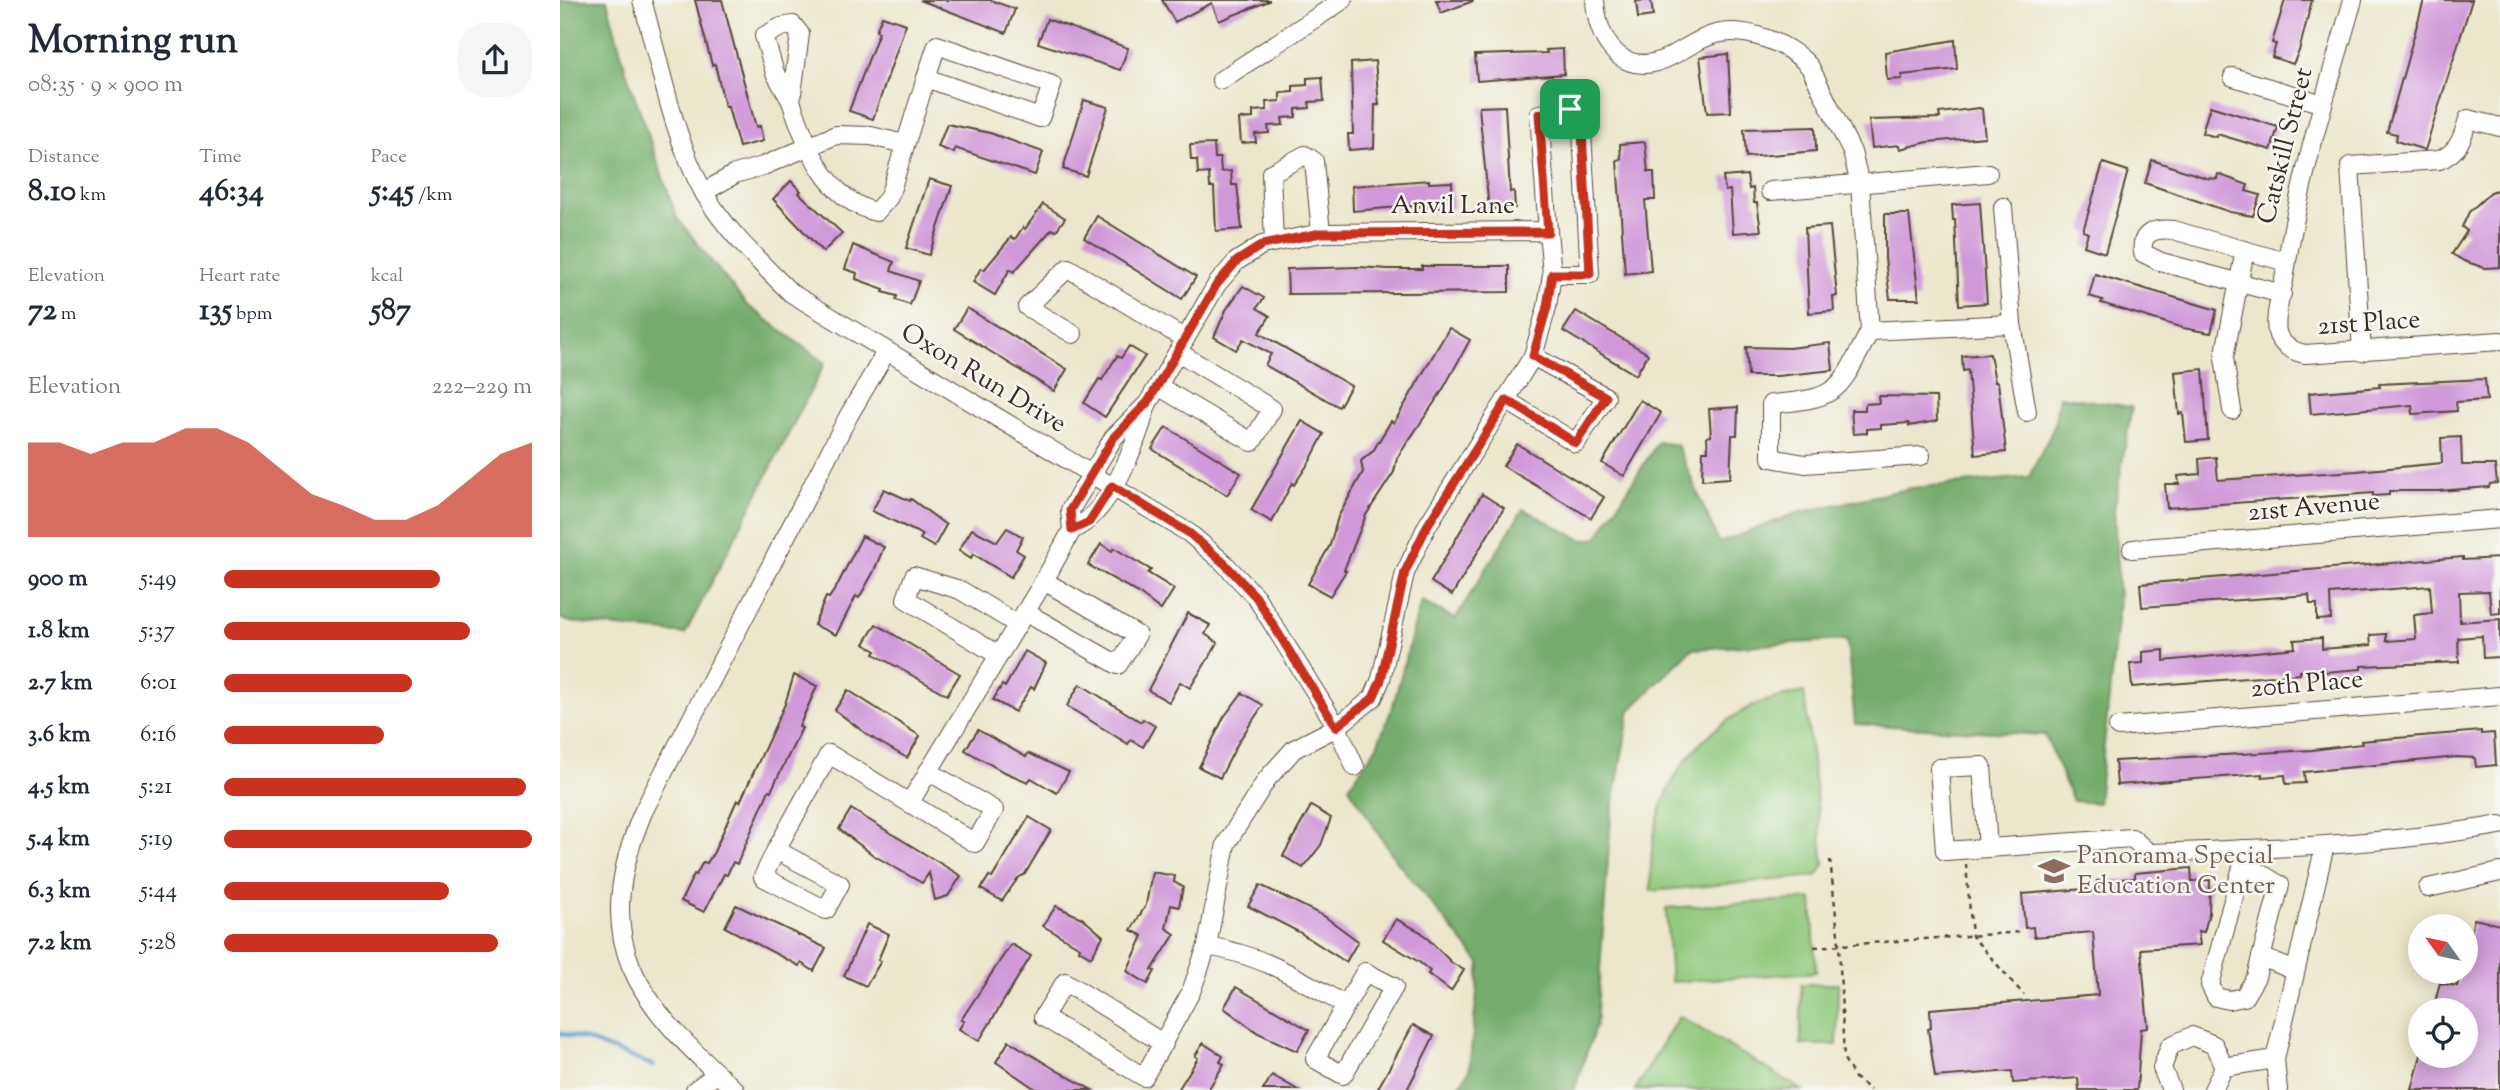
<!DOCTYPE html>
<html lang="en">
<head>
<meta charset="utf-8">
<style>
  body { margin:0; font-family:"Sorts Mill Goudy",serif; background:#f6f6f7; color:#1f2937; height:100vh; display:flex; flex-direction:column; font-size:26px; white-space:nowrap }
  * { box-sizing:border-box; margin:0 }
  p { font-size:23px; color:#747a83 }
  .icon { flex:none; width:38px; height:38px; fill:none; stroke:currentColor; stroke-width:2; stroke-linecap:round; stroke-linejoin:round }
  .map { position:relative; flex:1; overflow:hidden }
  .side { display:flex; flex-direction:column; background:#fff; width:560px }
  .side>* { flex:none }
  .needle { width:46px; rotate:303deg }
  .fabs { position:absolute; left:1848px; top:914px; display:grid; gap:14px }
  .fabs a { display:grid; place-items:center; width:70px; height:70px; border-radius:50%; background:#fff; box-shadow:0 4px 18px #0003; font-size:35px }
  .pin { position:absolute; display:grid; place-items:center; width:60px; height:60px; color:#fff; margin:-30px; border-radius:14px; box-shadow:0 4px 10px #0006 }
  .round { display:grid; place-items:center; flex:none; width:74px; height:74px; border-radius:28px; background:#f6f6f7 }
  .summary { display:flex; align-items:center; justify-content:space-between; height:119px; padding:0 28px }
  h1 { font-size:38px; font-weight:700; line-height:52px }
  .figures { display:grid; grid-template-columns:repeat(3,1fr); gap:10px; height:119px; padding:7px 28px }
  .figures div { display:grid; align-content:center }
  .figures b { font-size:30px; font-weight:700 }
  .figures small { font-size:19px; font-weight:400 }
  .figures p { font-size:19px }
  .chart { height:196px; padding:14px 28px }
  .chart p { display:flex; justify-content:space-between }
  .chart svg { width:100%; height:126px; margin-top:7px; fill:#c8321e; opacity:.7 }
  ul { padding:0 28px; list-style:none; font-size:23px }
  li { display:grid; grid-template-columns:112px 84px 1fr; align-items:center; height:52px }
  li i { height:18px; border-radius:9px; background:#c8321e }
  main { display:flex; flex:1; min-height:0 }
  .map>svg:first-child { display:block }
  .green { fill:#92ca7d; stroke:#667a4e; stroke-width:2 }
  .forest { fill:#75ae6c; stroke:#586c45; stroke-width:2 }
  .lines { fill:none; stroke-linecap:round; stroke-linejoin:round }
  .stream { stroke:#60a1d3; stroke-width:4.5 }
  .building { fill:#d098d9 }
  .minor-casing { stroke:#564638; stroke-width:20 }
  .path { stroke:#564638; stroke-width:2.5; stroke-dasharray:5 5; stroke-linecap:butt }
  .minor { stroke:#fff; stroke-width:18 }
  .route-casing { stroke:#fff; stroke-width:14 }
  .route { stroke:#c8321e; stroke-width:9 }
  .labels { text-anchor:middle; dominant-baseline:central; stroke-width:5; stroke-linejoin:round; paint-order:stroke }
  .street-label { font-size:26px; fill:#3b2a1e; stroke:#f6f6f2 }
  .education-label { font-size:26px; fill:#785e54; stroke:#f6f6f2; text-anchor:start }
</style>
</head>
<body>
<main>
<section class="side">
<div class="summary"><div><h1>Morning run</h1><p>08:35 · 9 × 900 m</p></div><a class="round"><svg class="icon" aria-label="share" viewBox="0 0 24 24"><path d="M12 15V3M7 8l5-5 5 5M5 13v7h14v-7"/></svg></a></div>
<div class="figures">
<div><p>Distance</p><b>8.10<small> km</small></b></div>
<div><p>Time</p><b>46:34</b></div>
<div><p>Pace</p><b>5:45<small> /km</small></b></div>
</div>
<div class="figures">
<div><p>Elevation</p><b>72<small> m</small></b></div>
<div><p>Heart rate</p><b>135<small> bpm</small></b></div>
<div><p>kcal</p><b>587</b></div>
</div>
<div class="chart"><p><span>Elevation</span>222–229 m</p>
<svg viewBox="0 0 160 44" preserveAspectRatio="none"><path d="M0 44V11L10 11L20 15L30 11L40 11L50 6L60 6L70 11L80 20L90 29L100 33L110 38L120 38L130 33L140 24L150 15L160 11V44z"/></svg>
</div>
<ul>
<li><b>900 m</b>5:49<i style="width:70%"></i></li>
<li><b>1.8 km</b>5:37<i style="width:80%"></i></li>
<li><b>2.7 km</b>6:01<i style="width:61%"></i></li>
<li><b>3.6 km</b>6:16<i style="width:52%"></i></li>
<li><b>4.5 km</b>5:21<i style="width:98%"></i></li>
<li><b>5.4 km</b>5:19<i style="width:100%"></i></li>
<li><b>6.3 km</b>5:44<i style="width:73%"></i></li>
<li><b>7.2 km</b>5:28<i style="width:89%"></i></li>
</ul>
</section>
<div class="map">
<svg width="1940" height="1090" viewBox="0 0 1940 1090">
  <rect width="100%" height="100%" fill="#f6f6f2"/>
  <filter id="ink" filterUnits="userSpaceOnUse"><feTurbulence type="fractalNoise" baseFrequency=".0143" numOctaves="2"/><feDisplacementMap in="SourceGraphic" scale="14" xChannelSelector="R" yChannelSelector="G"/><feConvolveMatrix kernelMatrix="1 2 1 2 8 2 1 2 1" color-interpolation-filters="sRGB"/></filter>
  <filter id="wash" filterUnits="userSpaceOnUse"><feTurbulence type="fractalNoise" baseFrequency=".00686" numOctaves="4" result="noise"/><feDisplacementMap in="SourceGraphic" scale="28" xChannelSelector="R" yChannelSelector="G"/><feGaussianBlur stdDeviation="1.57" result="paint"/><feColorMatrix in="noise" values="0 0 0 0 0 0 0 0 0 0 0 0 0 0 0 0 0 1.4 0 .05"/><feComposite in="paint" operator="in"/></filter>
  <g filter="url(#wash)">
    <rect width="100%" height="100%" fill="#ece7cc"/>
    <g class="green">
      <path d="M1244 692 1264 864 1257 876 1091 891C1087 809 1118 744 1192 706 1207 699 1227 696 1244 692Z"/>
      <polygon points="1252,899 1256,972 1111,982 1106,908"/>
      <polygon points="1241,984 1278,984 1277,1045 1241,1045"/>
      <polygon points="1119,1016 1242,1090 1075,1090"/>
    </g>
    <g class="forest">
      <polygon points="0,0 47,0 65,68 117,218 186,304 265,363 125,634 10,622 0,618"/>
      <polygon points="1499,396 1572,407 1554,509 1559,600 1538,803 1513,801 1485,735 1295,724 1287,640 1132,649 1070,710 1051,817 1036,1025 1014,1090 897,1090 909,1071 920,963 834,858 789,787 817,746 832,709 861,601 895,619 963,509 1022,540 1037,538 1098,442 1117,445 1159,543 1237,513 1352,488 1469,477 1494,427"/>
    </g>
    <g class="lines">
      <polyline class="stream" points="0,1033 24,1039 94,1066"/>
    </g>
    <g id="blocks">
      <g class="building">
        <polygon points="135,0 162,0 196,127 200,126 203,141 179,147 168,107 165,107 155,64 152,65"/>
        <polygon points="360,0 430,0 455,9 446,33"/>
        <polygon points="602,0 709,0 709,1 659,21 652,3 615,22"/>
        <polygon points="876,0 913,0 913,1 881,13"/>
        <polygon points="1091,0 1093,16 1078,18 1076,1"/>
        <polygon points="1725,0 1752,0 1739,51 1733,64 1712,57 1716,44 1712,43"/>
        <polygon points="1864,0 1912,0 1865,150 1836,141 1837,134 1827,132"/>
        <polygon points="322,16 346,24 313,119 289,111 319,32 316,31"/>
        <polygon points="487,19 568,48 560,70 478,43"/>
        <polygon points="1395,40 1397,69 1342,75 1342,79 1327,80 1325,52"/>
        <polygon points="1003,49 1004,74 917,81 915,55 987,53 986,50"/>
        <polygon points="1168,54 1171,112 1147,113 1140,57"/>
        <polygon points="815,61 819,105 815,105 814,148 789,150 788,134 793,134 791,63"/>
        <polygon points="762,77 764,101 749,102 750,108 736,109 736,117 722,118 723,125 708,126 709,133 695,134 696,142 681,143 679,119 693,118 693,111 707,110 706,102 720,101 720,93 733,92 733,86 747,85 747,78"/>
        <polygon points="524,100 548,107 526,176 503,169"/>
        <polygon points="945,106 950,192 954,191 955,208 929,209 919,107"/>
        <polygon points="1650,106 1718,127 1711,150 1657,134 1656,137 1642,133"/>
        <polygon points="1419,108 1422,109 1425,137 1368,142 1340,149 1339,145 1312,148 1309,120 1380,118 1379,113"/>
        <polygon points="387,124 430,133 483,152 475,175 395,148 394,153 378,147"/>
        <polygon points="1255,127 1256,151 1186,157 1184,129"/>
        <polygon points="1085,142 1088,172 1094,172 1095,200 1085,200 1091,271 1065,274 1057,160 1061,159 1060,144"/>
        <polygon points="654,144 655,158 660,158 661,172 671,171 672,185 677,185 682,229 656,231 654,187 650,187 649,173 638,174 637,160 631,160 630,145"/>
        <polygon points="1592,160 1646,178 1657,179 1658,174 1688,185 1686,191 1700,195 1693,216 1670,212 1585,183"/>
        <polygon points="1543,163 1568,171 1545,253 1524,246 1528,233 1523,231"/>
        <polygon points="1187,175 1189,189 1193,188 1194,203 1197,203 1201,231 1173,233 1170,190 1165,191 1163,177"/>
        <polygon points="369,179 392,186 369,255 346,248"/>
        <polygon points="869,180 869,183 892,182 893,208 851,206 793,211 792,186"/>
        <polygon points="231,181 241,191 239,193 282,233 263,252 213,199"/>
        <polygon points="1940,189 1940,267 1925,268 1904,261 1892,254 1907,231 1902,227 1909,212 1931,192"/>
        <polygon points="1420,203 1427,303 1399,305 1395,220 1393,220 1392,205"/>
        <polygon points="483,204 505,218 496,231 492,229 454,272 450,269 435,295 413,282 421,268 424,270 451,237 455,239 463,227 465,229"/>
        <polygon points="1325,214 1349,214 1359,299 1330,299 1325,258"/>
        <polygon points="537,216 636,277 622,299 524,238"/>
        <polygon points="1270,226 1277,296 1273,297 1274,311 1249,313 1245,228"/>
        <polygon points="293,245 334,262 331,271 359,281 350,305 336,300 337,296 323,292 324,289 296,279 297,273 285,269"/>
        <polygon points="862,266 949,266 949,292 728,294 727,269 799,267 828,269 862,269"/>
        <polygon points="1535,274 1657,310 1651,333 1623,328 1541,303 1543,300 1529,296"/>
        <polygon points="683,286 704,298 697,308 710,316 699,333 791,386 779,407 705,365 711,354 683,339 676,350 654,337 666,310"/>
        <polygon points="407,308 507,369 494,391 394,329"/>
        <polygon points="1016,311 1088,354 1076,375 1003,331"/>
        <polygon points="889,328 910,340 882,391 837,458 834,472 806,515 784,570 786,571 770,596 748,584 770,545 778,517 803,472 801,461 813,451 831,421 834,423"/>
        <polygon points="1270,343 1273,370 1217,376 1188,376 1186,347 1229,348"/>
        <polygon points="569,346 585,356 545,417 524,403 539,379 542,380 557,356 561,358"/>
        <polygon points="1430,354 1435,382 1438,382 1446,452 1415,455 1408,370 1403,371 1402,356"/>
        <polygon points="1643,369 1648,440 1626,442 1623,413 1619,414 1615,372"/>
        <polygon points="1925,379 1927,400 1896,402 1897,411 1853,414 1852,405 1751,414 1749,393 1820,387 1819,384"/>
        <polygon points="1318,396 1376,397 1377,421 1349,426 1349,423 1321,425 1321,428 1307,429 1307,433 1293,434 1291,410 1305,410 1305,404 1319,403"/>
        <polygon points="1080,400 1101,413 1064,476 1042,463"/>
        <polygon points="1178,407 1177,435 1172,435 1170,478 1142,480 1143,451 1148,451 1147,437 1151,436 1149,409"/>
        <polygon points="742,421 764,434 750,461 734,485 732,483 712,522 691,510"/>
        <polygon points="606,427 681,473 667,495 592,449"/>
        <polygon points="1901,437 1902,465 1935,465 1937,483 1930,484 1929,487 1878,491 1829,491 1829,495 1813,496 1813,493 1607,508 1605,484 1619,484 1618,476 1640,474 1639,459 1656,457 1658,480 1797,471 1882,463 1881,438"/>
        <polygon points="957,444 1044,497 1031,518 943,466"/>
        <polygon points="324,489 350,501 351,499 386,525 374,547 360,539 363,535 312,511"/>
        <polygon points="922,494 944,508 892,595 871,582"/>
        <polygon points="447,528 463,537 456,550 464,555 451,577 413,554 411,558 399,550 412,529 437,542"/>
        <polygon points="302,536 324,547 313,573 299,598 296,596 276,635 254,625 266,597 269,598 277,586"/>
        <polygon points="541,544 552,551 554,548 591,570 588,573 614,589 601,610 577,592 528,565"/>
        <polygon points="1903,557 1903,560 1940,558 1940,613 1931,614 1929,591 1899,592 1900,622 1940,619 1940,657 1923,658 1922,636 1898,638 1899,662 1801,666 1801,669 1765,672 1765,669 1740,671 1740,674 1572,687 1570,664 1583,663 1583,652 1604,650 1604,661 1735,648 1734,640 1762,638 1762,649 1811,645 1810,635 1826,634 1826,641 1856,639 1854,615 1872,613 1870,586 1770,594 1771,619 1757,620 1757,604 1750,604 1749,595 1582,607 1580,584"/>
        <polygon points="628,613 650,625 645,634 658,643 630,688 620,682 609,702 588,690"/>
        <polygon points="316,624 400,674 387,695 314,654 316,651 304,644"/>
        <polygon points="465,651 486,663 474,689 471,687 455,712 433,700 442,685 445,687"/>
        <polygon points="234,675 257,686 245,713 239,727 242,728 211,791 209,790 177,864 173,862 167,875 164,874 144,912 121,901 134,874 136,875 143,862 147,863 154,852 177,800 180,802 225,704"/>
        <polygon points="520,684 581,722 583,719 595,726 583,747 571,740 568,744 507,706"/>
        <polygon points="288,690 360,736 347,758 309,736 275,710"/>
        <polygon points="682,693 703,705 679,741 660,778 639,767 664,717"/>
        <polygon points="418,730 466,757 468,753 509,772 497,793 471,778 468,782 442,771 405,750"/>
        <polygon points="1921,731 1921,734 1934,733 1936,765 1916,767 1915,758 1897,757 1744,772 1745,783 1726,784 1725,775 1702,777 1702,774 1557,785 1555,761 1752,750 1802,744 1801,741"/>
        <polygon points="751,806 771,818 761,845 743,868 723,856"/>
        <polygon points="291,809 401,876 388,896 375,900 369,873 362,883 313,855 279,829"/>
        <polygon points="469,817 491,830 465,874 458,878 442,901 421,889 429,876 432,878"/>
        <polygon points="1631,868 1632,881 1650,880 1649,913 1644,932 1638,931 1640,945 1581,949 1588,1028 1581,1029 1577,1090 1519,1090 1518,1078 1453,1083 1452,1071 1375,1077 1368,1029 1371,1028 1370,1009 1538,995 1533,932 1474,937 1473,927 1465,928 1462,894 1538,888 1537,881 1575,878 1575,873"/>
        <polygon points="592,872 615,876 614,882 623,887 619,907 611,905 606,928 615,934 592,970 595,971 588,984 567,971 583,936 571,930 586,905"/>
        <polygon points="700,885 764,916 798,941 786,962 739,932 688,906"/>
        <polygon points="176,905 266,948 254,971 241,963 239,966 165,927"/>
        <polygon points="496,906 522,918 543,936 531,957 519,950 520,947 483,926"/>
        <polygon points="836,919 861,932 892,963 904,970 891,991 868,974 870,971 859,962 823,940"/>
        <polygon points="1914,919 1940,925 1940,1090 1852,1090 1861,1055 1906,1055 1906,1010 1873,1010 1880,983 1897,986 1901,971 1906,971 1906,952"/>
        <polygon points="307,924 329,934 318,960 321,961 306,986 284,976"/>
        <polygon points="451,944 471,956 419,1041 399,1029 404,1021 401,1020"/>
        <polygon points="676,987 749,1030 737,1051 698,1033 664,1008"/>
        <polygon points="853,1025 874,1036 847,1090 817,1090"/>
        <polygon points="449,1041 496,1070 532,1090 478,1090 471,1086 436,1062"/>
        <polygon points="643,1043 663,1056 660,1062 664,1064 648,1090 618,1090 638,1058 635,1056"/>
        <polygon points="712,1075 738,1090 703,1090"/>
      </g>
    </g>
  </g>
  <g filter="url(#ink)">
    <use href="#blocks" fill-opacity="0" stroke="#564638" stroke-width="2"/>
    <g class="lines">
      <defs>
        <g id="minor">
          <path d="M82 0C100 63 112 135 144 193 167 232 200 262 231 293L629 533 664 563 696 597 777 727 795 767"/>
          <path d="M1035 0C1037 34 1055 73 1097 62 1118 56 1134 39 1156 34 1186 26 1230 44 1250 67L1292 152 1300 184 1310 331"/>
          <path d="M1793 0C1766 93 1738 184 1724 280 1721 295 1714 317 1717 332 1720 345 1734 352 1745 354L1940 341"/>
          <polygon points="233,25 240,34 231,101 215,73 204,36 221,27"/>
          <polygon points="377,45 492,85 480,118 366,78"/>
          <polyline points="1673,77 1763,104"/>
          <polyline points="661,80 783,0"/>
          <path d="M231 101C246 145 266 200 316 212L329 197 366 78"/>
          <polyline points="1210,191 1428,173"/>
          <polyline points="144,192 175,174 203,166 276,135 311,136 344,144"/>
          <polyline points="1443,207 1452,324 1467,412"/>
          <polyline points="988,231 979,114 1010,109 1022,132 1030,274 992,274"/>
          <polyline points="714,242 711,173 745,155 754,161 761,233"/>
          <path d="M1722 294 1601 262 1583 253C1580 232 1595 228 1613 230L1726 262"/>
          <polyline points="513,334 467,307 508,268 625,339"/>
          <path d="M1802 352 1790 166 1879 160C1898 153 1903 137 1908 119L1940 127"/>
          <polyline points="598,386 692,442 712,409 618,352"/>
          <polyline points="946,400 1016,443 1046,397 973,356"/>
          <polyline points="1672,410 1664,358 1685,250"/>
          <path d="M1361 456 1245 464 1211 458V404C1281 398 1278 392 1310 331L1452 324"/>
          <path d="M512 530C551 512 576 445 587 405"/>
          <polyline points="1572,549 1940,519"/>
          <polyline points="465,612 558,665 577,635 484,581"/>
          <polyline points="438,655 346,599 354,576 400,590 457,624"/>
          <polyline points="1558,727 1940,696"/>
          <polyline points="350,802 484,581 512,530 510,510 554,437 588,403 657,284 677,261 702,245 761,233 988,231 992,274 987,307 973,356 867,526 845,573 821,679 813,698 777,727 734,749 707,779 666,844 647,946 631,992 584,1077 483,1017 505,982 604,1044"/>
          <path d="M1428 848 1422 766 1379 768 1385 851 1572 838 1589 853C1706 849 1824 845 1940 825"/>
          <polyline points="1682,849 1683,863 1650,985 1656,997 1669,1000 1684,997 1696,977 1720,885 1683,863"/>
          <polyline points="216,850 269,754 415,843 434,810 368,771"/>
          <polygon points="216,850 280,884 266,910 203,877"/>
          <polyline points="1868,888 1940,872"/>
          <path d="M647 946C702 955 738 978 785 1005"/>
          <polyline points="1701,957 1733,970"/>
          <polygon points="805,972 834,987 783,1075 755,1059"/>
          <polyline points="1715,1059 1718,1090"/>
          <polyline points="1664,1067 1715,1059 1765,845"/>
          <polyline points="135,1090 157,1074"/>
          <path d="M175 1090C77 1001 27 944 84 810L289 415 326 352"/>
          <polyline points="1611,1090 1602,1068 1610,1046 1632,1036 1654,1045 1664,1067 1653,1090"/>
        </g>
      </defs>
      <use href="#minor" class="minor-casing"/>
      <g class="path">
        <polyline points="1270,860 1279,943 1284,1059 1295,1078 1310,1090"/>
        <polyline points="1406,864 1412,936 1464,995"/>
        <polyline points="1254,947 1462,932"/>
      </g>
      <use href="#minor" class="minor"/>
    </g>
  </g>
  <g class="lines" filter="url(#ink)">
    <defs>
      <polygon id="route" points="1010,109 1022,132 1030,274 992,274 987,307 973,356 1046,397 1016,443 947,400 867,526 845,572 821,680 813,698 776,727 696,597 664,563 629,533 552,486 529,522 512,530 510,510 554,437 588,402 657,284 677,261 702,245 761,233 988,232 979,114"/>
    </defs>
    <use href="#route" class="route-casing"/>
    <use href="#route" class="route"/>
  </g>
  <defs>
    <symbol id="school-bare" viewBox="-9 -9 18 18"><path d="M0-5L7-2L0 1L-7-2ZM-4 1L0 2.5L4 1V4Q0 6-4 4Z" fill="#8d6e63" stroke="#f6f6f2" stroke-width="2.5" paint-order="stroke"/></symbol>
  </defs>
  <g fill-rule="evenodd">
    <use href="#school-bare" x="1472" y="849" width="44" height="44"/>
  </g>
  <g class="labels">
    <g class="street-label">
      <text transform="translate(1726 146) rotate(-76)">Catskill Street</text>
      <text x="893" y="206">Anvil Lane</text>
      <text transform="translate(1809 324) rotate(-4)">21st Place</text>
      <text transform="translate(423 379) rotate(31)">Oxon Run Drive</text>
      <text transform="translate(1754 508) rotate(-5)">21st Avenue</text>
      <text transform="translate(1747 685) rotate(-5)">20th Place</text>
    </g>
    <g class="education-label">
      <text x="1517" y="856">Panorama Special<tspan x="1517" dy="30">Education Center</tspan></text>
    </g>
  </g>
</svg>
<div class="fabs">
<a><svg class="needle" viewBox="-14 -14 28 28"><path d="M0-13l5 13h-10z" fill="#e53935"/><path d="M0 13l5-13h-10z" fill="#747a83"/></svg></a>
<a><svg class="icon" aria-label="locate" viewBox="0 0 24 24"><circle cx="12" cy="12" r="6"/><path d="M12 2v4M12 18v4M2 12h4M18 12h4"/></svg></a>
</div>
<div class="pin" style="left:1010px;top:109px;background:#1e9e55"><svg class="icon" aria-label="arrive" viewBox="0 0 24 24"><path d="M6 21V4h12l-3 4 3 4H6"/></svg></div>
</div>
</main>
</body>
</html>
